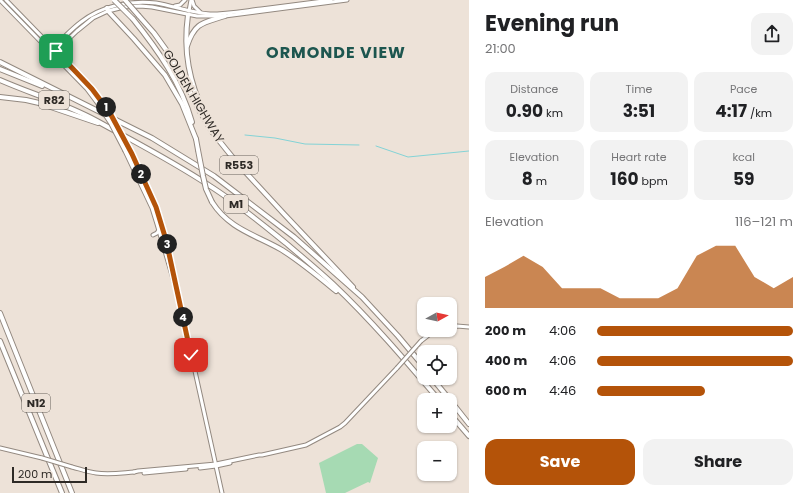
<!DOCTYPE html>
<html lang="en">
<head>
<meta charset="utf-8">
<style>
  body { margin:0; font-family:Poppins,sans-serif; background:#f2f2f2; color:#202124; height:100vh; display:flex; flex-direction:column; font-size:15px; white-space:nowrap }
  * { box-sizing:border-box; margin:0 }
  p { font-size:13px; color:#757577 }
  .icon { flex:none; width:22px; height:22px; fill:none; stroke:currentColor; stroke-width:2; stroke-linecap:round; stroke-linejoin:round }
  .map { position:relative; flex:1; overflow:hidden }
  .side { display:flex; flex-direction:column; background:#fff; width:340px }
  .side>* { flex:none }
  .needle { width:26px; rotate:82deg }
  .tools { position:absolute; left:417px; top:297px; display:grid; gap:8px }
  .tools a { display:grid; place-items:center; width:40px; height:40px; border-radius:8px; background:#fff; box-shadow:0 1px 3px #0004; font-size:20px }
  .scale { position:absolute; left:12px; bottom:10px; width:75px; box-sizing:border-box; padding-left:4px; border:2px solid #2e2a26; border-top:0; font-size:11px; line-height:14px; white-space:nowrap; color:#2e2a26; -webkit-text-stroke:3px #ede2d8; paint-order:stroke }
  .pin { position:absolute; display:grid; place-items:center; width:34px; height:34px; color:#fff; margin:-17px; border-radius:8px; box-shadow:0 2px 6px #0006 }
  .km { position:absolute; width:20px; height:20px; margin:-10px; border-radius:50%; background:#222; color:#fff; font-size:11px; line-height:20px; text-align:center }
  .round { display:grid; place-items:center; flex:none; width:42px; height:42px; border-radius:12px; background:#f2f2f2 }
  .headline { display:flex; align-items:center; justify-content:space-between; height:68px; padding:0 16px }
  h1 { font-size:22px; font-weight:700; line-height:30px }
  .metrics { display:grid; grid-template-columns:repeat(3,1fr); gap:6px; height:68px; padding:4px 16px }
  .metrics div { display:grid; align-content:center; border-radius:10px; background:#f2f2f2; text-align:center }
  .metrics b { font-size:17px; font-weight:700 }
  .metrics small { font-size:11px; font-weight:400 }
  .metrics p { font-size:11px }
  .chart { height:112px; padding:8px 16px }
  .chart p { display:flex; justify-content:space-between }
  .chart svg { width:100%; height:72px; margin-top:4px; fill:#b45309; opacity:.7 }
  .action { display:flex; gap:8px; margin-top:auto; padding:8px 16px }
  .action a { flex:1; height:46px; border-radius:12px; background:#b45309; color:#fff; font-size:16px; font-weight:700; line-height:46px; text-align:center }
  .action a+a { background:#f2f2f2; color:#202124 }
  ul { padding:0 16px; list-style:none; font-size:13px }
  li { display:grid; grid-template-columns:64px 48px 1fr; align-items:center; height:30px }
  li i { height:10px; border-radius:5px; background:#b45309 }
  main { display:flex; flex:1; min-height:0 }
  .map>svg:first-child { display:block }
  .green { fill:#a6dab3 }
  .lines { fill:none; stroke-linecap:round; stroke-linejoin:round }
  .stream { stroke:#83d3d6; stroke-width:1 }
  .secondary-casing { stroke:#938980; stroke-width:5 }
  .highway-casing { stroke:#938980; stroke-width:6 }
  .secondary { stroke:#fff; stroke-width:3 }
  .highway { stroke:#fff; stroke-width:4 }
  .secondary-bridge-casing { stroke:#938980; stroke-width:5; stroke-linecap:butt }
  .highway-bridge-casing { stroke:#938980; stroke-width:6; stroke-linecap:butt }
  .secondary-bridge { stroke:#fff; stroke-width:3 }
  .highway-bridge { stroke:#fff; stroke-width:4 }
  .route-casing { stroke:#fff; stroke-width:8 }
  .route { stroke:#b45309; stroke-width:5 }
  .labels { text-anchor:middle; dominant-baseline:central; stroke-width:4; stroke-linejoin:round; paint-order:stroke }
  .shield { fill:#ede2d8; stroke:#67615b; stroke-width:1 }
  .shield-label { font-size:11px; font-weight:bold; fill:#2e2a26 }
  .street-label { font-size:12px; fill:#2e2a26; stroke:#ede2d8 }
  .district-label { font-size:16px; font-weight:bold; letter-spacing:1px; fill:#1d564f; stroke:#ede2d8 }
</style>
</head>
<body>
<main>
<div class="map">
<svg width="469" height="493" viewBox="0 0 469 493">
  <rect width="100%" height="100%" fill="#ede2d8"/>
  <polygon class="green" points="357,444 362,444 378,458 370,483 368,482 345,493 326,493 319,463"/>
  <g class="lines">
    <g class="stream">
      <polyline points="245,135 275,138 305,144 359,145"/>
      <polyline points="376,146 408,157 469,151"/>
    </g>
    <defs>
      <g id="secondary">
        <polyline points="0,0 87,89 96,101"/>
        <polyline points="6,0 83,79 99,97"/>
        <polyline points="192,0 194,6 200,12"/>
        <polyline points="175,6 180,5 185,0"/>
        <polyline points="189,11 191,0"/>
        <path d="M49 51C60 42 70 30 81 22 101 6 130 0 156 3 174 6 191 13 210 14 227 14 244 11 261 9 285 6 308 3 331 0"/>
        <polyline points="53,54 77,31 93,18 108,11 124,7 140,6 152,7 197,16 225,16 347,0"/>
        <polyline points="125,151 152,208 157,224 179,299 222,493"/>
        <polyline points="132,154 159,214 166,239 178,291"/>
        <polyline points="153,235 157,233 159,230"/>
        <polyline points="450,327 457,326 469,327"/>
        <polyline points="421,341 430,334 440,330"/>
        <polyline points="0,448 42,458"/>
        <path d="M72 467C80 469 88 472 96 473 109 475 121 473 134 472"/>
        <polyline points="200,468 216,466 230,463"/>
        <polyline points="134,472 138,471 216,464 259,455 262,455 306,445 340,427 345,423 397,368"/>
        <polyline points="144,473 186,469"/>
      </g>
      <g id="highway">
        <polyline points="107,8 108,11 134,39 165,75 182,104 196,139"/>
        <path d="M188 15C183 51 189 82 205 115"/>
        <polyline points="139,16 154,33 167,51 185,82 199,110 213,133 225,148 238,164 284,214 353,287"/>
        <path d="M133 19C158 50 181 83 192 122"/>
        <path d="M187 46C195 22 203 23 225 16"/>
        <polyline points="0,62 152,138 214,176 294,237 362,297 398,336 424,367"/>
        <polyline points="0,69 42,86"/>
        <path d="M0 80C32 94 66 104 97 121 135 142 174 162 210 186 237 203 262 224 287 244 302 257 318 270 333 284 371 320 405 360 439 400"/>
        <polyline points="0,97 26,100 39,103 98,123"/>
        <polyline points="196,139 198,150"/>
        <path d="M212 202C229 229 256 235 282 250 301 262 319 277 336 291"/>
        <polyline points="0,313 72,493"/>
        <polyline points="0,341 62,493"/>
        <polyline points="432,378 450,400"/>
        <polyline points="450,400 469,424"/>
        <polyline points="450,414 469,436"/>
      </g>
    </defs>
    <use href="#secondary" class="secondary-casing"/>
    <use href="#highway" class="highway-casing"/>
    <use href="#secondary" class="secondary"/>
    <use href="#highway" class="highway"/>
    <defs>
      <g id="secondary-bridge">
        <polyline points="99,97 110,113 132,154"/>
        <polyline points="96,101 111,124 125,151"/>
        <polyline points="397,368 421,341"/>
        <polyline points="42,458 72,467"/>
      </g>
      <g id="highway-bridge">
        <polyline points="114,0 133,19"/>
        <polyline points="125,0 139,16"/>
        <polyline points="198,150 203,176 206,189 212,202"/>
      </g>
    </defs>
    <use href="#secondary-bridge" class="secondary-bridge-casing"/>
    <use href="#highway-bridge" class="highway-bridge-casing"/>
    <use href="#secondary-bridge" class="secondary-bridge"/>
    <use href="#highway-bridge" class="highway-bridge"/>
  </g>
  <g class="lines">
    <defs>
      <polyline id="route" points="56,51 92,89 110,113 132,154 156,207 166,240 191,355"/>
    </defs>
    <use href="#route" class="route-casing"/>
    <use href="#route" class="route"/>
  </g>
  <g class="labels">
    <g class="shield">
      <rect x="39" y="91" width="30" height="18" rx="3"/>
      <rect x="220" y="156" width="38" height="18" rx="3"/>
      <rect x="224" y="195" width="24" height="18" rx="3"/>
      <rect x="22" y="394" width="28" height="18" rx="3"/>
    </g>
    <g class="shield-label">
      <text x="54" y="100">R82</text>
      <text x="239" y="165">R553</text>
      <text x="236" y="204">M1</text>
      <text x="36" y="403">N12</text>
    </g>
    <g class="street-label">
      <text transform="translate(194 96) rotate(59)">GOLDEN HIGHWAY</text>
    </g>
    <g class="district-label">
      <text x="336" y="52">ORMONDE VIEW</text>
    </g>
  </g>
</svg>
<div class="tools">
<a><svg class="needle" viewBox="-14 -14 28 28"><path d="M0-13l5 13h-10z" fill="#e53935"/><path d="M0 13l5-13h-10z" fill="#757577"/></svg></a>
<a><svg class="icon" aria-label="locate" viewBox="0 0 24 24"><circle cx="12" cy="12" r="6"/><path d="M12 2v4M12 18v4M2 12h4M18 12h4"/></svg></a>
<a>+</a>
<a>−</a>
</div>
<div class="scale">200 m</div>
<div class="pin" style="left:56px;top:51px;background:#1e9e55"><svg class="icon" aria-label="arrive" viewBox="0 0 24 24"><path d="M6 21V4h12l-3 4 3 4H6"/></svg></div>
<div class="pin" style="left:191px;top:355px;background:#d93025"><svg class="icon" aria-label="check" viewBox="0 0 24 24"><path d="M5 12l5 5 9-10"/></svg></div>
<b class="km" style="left:106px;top:107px">1</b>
<b class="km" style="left:141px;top:174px">2</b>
<b class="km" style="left:167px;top:244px">3</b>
<b class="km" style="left:183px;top:317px">4</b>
</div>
<section class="side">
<div class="headline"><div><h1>Evening run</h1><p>21:00</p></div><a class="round"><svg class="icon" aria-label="share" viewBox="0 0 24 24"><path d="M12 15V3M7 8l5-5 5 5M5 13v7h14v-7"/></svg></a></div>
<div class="metrics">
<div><p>Distance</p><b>0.90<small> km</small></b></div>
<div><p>Time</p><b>3:51</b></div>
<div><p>Pace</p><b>4:17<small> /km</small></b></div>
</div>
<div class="metrics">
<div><p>Elevation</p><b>8<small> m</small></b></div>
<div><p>Heart rate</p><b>160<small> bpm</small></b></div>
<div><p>kcal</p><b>59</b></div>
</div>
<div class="chart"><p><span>Elevation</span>116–121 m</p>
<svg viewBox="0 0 160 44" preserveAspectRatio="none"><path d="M0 44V25L10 19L20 12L30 19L40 32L50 32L60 32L70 38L80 38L90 38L100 32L110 12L120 6L130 6L140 25L150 32L160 25V44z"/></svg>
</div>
<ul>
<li><b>200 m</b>4:06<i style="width:100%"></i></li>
<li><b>400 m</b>4:06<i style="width:100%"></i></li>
<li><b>600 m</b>4:46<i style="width:55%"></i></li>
</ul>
<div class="action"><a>Save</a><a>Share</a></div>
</section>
</main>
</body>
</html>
